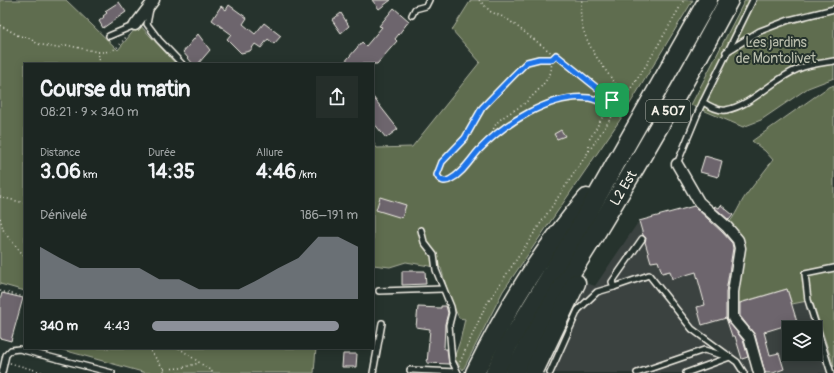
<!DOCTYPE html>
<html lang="fr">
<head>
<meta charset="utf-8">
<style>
  body { margin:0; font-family:Pangolin,sans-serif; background:#252e2a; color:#f1f3f6; height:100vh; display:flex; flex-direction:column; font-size:15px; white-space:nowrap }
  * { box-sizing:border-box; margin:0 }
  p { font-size:13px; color:#a0a5a5 }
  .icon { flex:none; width:22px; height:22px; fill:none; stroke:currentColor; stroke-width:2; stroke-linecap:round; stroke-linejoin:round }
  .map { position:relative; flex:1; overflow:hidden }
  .side { position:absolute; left:24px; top:63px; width:350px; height:286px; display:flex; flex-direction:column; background:#1c2622; border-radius:0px; box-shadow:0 2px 10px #0003,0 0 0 1px #3a4340 }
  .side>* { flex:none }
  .buttons { position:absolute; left:782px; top:321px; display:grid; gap:8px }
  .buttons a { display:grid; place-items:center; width:40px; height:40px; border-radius:0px; background:#1c2622; box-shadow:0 2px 10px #0003,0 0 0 1px #3a4340; font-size:20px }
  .pin { position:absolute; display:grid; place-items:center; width:34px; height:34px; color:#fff; margin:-17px; border-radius:8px; box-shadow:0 2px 6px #0006 }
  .round { display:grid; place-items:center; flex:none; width:42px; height:42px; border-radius:0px; background:#252e2a }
  .headline { display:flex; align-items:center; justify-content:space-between; height:68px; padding:0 16px }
  h1 { font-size:22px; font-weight:800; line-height:30px }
  .stats { display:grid; grid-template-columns:repeat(3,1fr); gap:6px; height:68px; padding:4px 16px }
  .stats div { display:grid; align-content:center }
  .stats b { font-size:20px; font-weight:800 }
  .stats small { font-size:11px; font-weight:400 }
  .stats p { font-size:11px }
  .chart { height:112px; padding:8px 16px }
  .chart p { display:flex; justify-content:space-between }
  .chart svg { width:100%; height:72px; margin-top:4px; fill:#8c9099; opacity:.7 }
  ul { padding:0 16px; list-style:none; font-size:13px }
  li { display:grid; grid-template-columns:64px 48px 1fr; align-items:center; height:30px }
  li i { height:10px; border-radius:5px; background:#8c9099 }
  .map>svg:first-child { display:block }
  .built { fill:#3b4240; fill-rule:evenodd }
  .green { fill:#5f6d4f; stroke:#aaaf9c }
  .building { fill:#6d656d; stroke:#f4f1e8 }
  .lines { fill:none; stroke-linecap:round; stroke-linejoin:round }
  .lane-casing { stroke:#f4f1e8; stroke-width:8 }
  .street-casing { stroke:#f4f1e8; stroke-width:13 }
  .highway-casing { stroke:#f4f1e8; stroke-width:21 }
  .path { stroke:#f4f1e8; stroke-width:1.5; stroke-dasharray:1 3; stroke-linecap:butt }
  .lane { stroke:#26332d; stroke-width:5 }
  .street { stroke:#26332d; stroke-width:10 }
  .highway { stroke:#26332d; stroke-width:18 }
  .route-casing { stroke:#fff; stroke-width:8 }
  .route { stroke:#1a73e8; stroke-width:5 }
  .labels { text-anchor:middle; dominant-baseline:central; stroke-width:4; stroke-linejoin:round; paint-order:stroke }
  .shield { fill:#26332d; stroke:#b6b8b0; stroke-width:1 }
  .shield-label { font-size:13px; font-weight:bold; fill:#f4f1e8 }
  .park-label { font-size:14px; fill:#b8bcab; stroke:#26332d }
  .street-label { font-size:14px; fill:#f4f1e8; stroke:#26332d }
</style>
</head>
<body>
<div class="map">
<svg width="834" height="373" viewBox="0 0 834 373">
  <rect width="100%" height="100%" fill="#26332d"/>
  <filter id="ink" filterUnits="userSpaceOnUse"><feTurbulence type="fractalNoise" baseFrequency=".025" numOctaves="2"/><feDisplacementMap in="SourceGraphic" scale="8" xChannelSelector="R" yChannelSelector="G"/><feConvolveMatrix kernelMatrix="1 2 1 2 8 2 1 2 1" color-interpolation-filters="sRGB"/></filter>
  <g filter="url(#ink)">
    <path class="built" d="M699 205 733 239 737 247 735 304 787 289 812 300 834 367V373H545L586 283 595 286 639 221ZM789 328H815V354H789Z"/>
    <g class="green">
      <polygon points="0,0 66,0 118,50 139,24 176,64 25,64 25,291 0,284"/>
      <polygon points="471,0 693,0 622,117 503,291 463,370 454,358 460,341 465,319 459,318 449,296 441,268 406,262 390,267 373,265 373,142 377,148 412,147 480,62 452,30"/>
      <polygon points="745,0 834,0 834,78 808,88 761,120 743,127 691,105"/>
      <path d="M834 85V367L812 300 792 304 787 289 735 304 744 247 728 224C736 215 739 205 746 195 755 183 764 172 773 160L765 151 752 141 827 88Z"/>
      <polygon points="56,348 316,348 314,373 146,373"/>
    </g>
    <g class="building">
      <polygon points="372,0 391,0 379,9"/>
      <polygon points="119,2 126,12 103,28 99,21 104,17 103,16 107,13 105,11"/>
      <polygon points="229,5 247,18 243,24 255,34 264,23 281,36 274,44 268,39 261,48 255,44 250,51 241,53 227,39 231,34 212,20 221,6 226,10"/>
      <polygon points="394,8 409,21 395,39 397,41 377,64 343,64 362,42 366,46 382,27 379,26"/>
      <polygon points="341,13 349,26 341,33 332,20"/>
      <polygon points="198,34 210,50 198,64 193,64 183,52"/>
      <polygon points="373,97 398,129 386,138 373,122"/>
      <polygon points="561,130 565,136 557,139 554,134"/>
      <polygon points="705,156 722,161 718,177 700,172"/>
      <polygon points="380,197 406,205 402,218 376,210"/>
      <polygon points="721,205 733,215 729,220 714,207 715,206 719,208"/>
      <polygon points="694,206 722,232 732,243 733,248 726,292 726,318 743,340 748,357 742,359 735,336 732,336 726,318 702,325 697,307 705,305 696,272 672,279 670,271 662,273 658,261 651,262 645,242 646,238 643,235 639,221"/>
      <polygon points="402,271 425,271 426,284 402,285"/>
      <polygon points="787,289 797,322 764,332 770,355 779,353 784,369 773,373 765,373 755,335 740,316 740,303"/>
      <polygon points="2,293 23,298 11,341 0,338 0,300"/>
      <polygon points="441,306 446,306 448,313 445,324 444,349 447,349 449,364 427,363 430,329 416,327 418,307 441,308"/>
      <polygon points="343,354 357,354 356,367 342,367"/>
    </g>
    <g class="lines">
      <defs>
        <g id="lane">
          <polyline points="150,9 147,24 159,40 182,64"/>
          <polyline points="412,15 415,9 426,6 429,0"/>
          <polyline points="109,36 135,25"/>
          <polyline points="726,52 760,31 789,20 834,9"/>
          <path d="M703 102C709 106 718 111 726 110 753 105 773 79 798 69 810 64 822 63 834 61"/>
          <polyline points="677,164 700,108 753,0"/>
          <polyline points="421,230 424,242 434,255 436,270 451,307 452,313 449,325 452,361 458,373"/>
          <polyline points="642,239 612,282 614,287 649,275 692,329 730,357"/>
          <polyline points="379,291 443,289"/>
          <polyline points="410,370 457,372"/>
          <polyline points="2,373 6,355 11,350 19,349 112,373"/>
          <polyline points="373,373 382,323"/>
          <polyline points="550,373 578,310 597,292 614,287"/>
          <polyline points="637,373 704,350 725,356"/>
          <polyline points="686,373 730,357 737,362 744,373"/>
          <polyline points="831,373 808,300 805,274 834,268"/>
        </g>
        <g id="street">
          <polyline points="135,25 154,0"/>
          <polyline points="677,164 699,202 727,227 738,240 740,248 733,292 733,318 749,337 759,373"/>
        </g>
        <g id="highway">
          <path d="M475 373C507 308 540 253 587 198"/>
          <polyline points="495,373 509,344 574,237 708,0"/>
          <path id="s1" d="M514 373C540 320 573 271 603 221 647 149 689 75 729 0"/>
          <polyline points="533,373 576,283"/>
        </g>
      </defs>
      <use href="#lane" class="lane-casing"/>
      <use href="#street" class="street-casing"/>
      <use href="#highway" class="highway-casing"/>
      <g class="path">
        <polyline points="479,0 491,12 506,18 613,100"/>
        <polyline points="0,25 19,36 27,37 38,44 57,48 66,45 98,52 100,64"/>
        <path d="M98 52C114 52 116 50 126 37"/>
        <polyline points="556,55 552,59 539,59 527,62 514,75 482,109 465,138 442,162 437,175 439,179 443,181 451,180 457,174 480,150 527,112 556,101 588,98 596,99 609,106"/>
        <path d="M494 137C488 120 515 112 525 103 534 95 544 85 550 74 552 70 551 64 552 59"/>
        <polyline points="589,151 649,61 684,0"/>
        <polyline points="0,197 25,203"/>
        <polyline points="0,218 4,232 25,257"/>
        <polyline points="0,291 25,297"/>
        <polyline points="148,348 164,369 164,373"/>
        <polyline points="179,348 214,373"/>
        <path d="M460 362 486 305 589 151V140L619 89C601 63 574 33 582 0"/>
        <polyline points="10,363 45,373"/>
        <polyline points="164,369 181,368 199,363"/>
      </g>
      <use href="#lane" class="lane"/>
      <use href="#street" class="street"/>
      <use href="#highway" class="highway"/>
    </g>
  </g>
  <g class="lines" filter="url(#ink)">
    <defs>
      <path id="route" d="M556 55 612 100 609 106C603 103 596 99 589 98 551 93 504 124 479 150 470 160 463 173 451 179 445 183 440 181 437 175L442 162 465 138 482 108 514 75 527 62 539 59H552Z"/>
    </defs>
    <use href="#route" class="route-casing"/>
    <use href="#route" class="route"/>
  </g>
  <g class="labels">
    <rect class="shield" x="646" y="100" width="44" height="22" rx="3"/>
    <g class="shield-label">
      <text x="668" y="111">A 507</text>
    </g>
    <g class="park-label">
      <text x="776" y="42">Les jardins<tspan x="776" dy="16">de Montolivet</tspan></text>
    </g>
    <g class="street-label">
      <text stroke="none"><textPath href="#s1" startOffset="215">L2 Est</textPath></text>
    </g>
  </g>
</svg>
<div class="buttons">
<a><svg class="icon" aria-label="layers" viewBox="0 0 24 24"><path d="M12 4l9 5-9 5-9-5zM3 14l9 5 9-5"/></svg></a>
</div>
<div class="pin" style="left:612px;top:100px;background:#1e9e55"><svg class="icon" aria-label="arrive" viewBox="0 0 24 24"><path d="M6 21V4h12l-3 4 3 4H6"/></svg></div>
<section class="side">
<div class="headline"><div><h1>Course du matin</h1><p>08:21 · 9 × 340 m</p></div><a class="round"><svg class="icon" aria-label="share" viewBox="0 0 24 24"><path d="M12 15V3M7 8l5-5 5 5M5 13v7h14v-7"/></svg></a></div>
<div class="stats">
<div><p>Distance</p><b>3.06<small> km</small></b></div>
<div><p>Durée</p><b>14:35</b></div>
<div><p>Allure</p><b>4:46<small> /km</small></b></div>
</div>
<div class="chart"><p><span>Dénivelé</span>186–191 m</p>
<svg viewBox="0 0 160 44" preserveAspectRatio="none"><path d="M0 44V12L10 19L20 25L30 25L40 25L50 25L60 32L70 32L80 38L90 38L100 38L110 32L120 25L130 19L140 6L150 6L160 12V44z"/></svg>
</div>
<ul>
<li><b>340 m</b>4:43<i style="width:91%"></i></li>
</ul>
</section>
</div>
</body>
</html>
